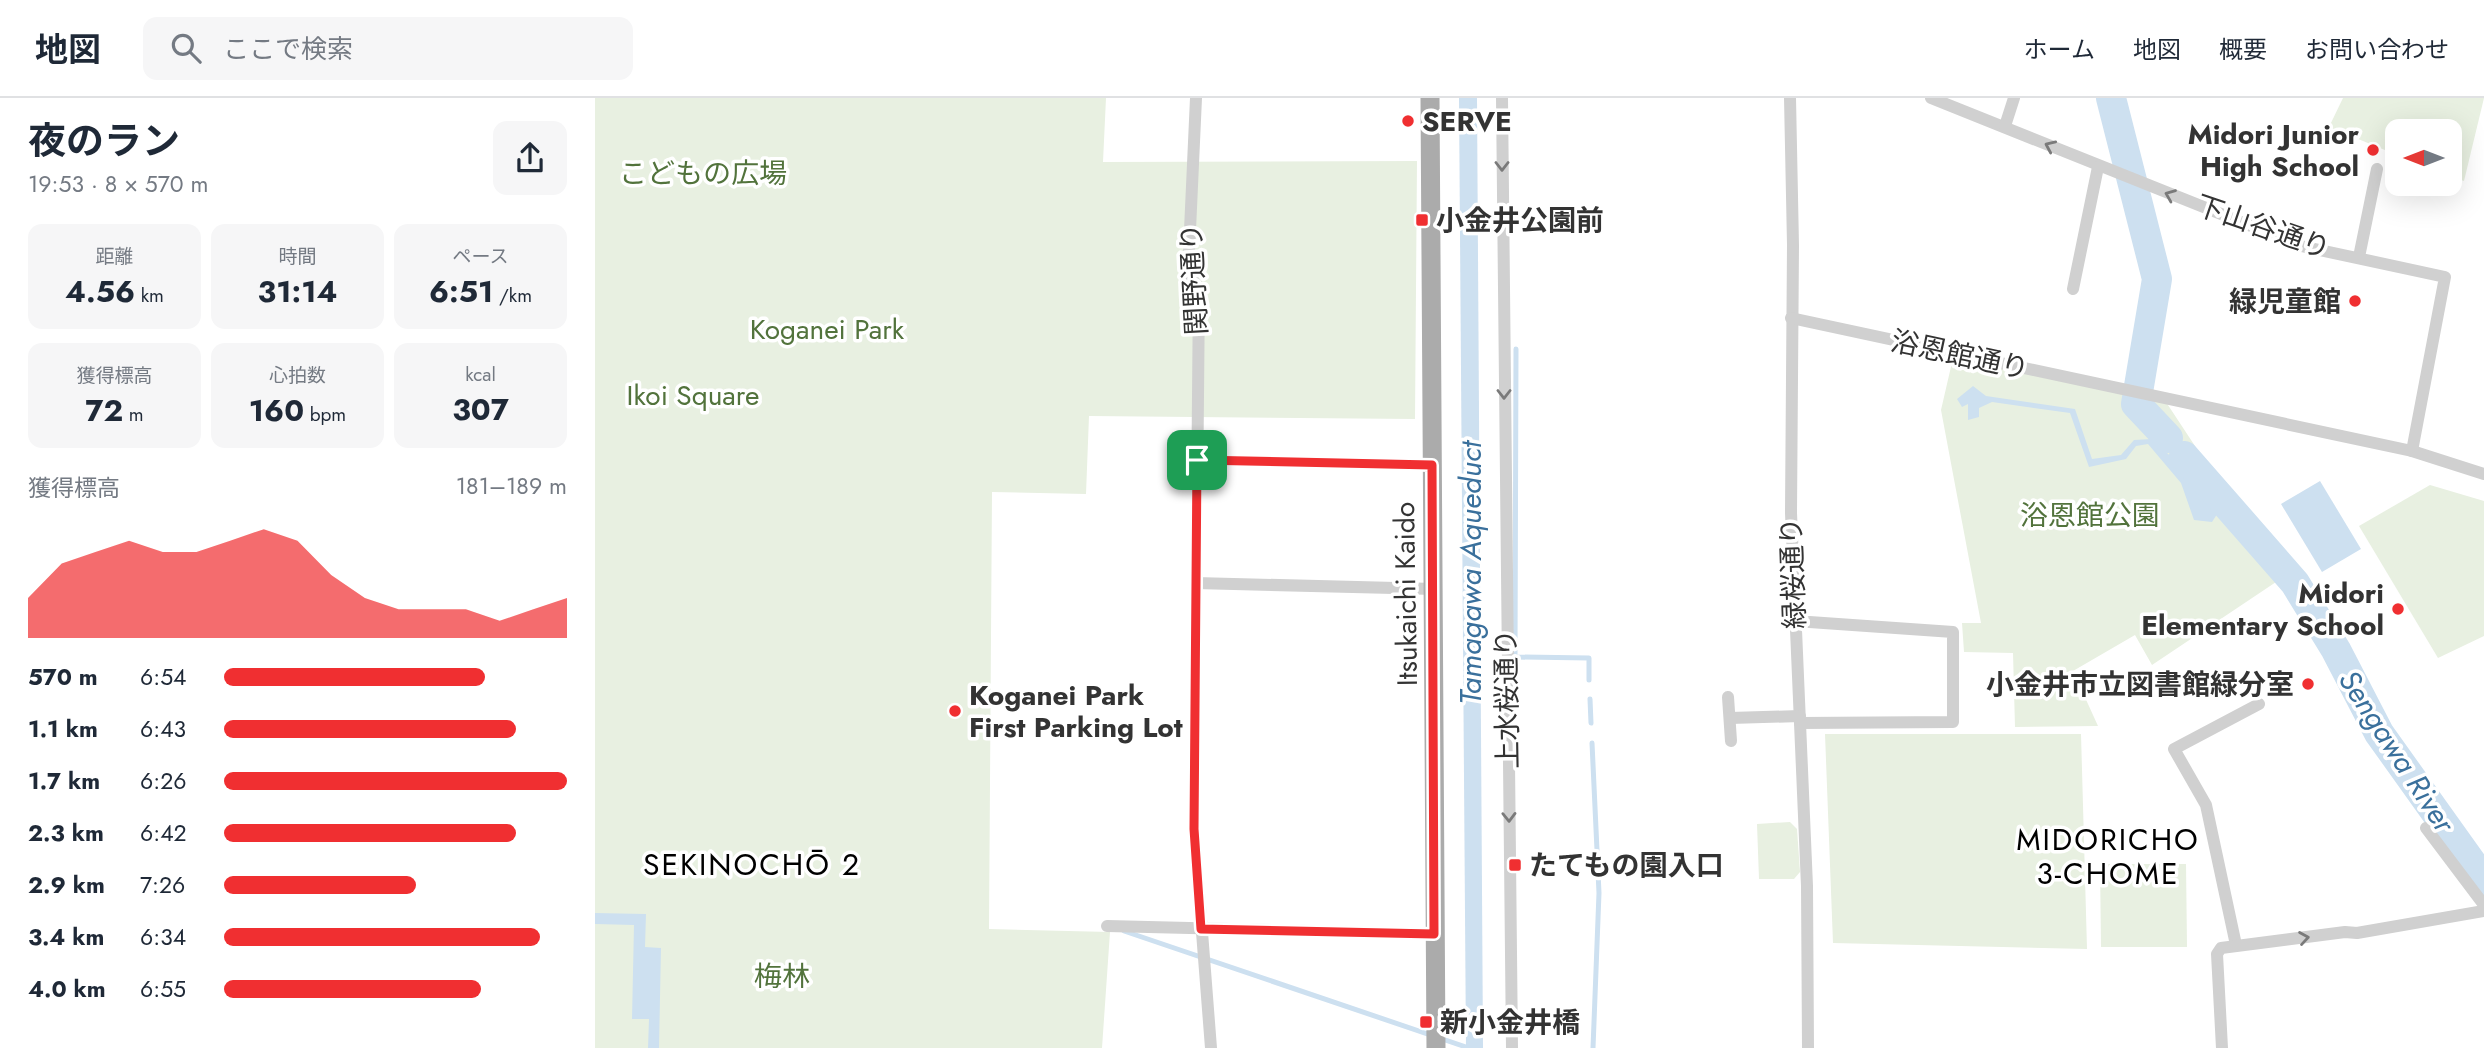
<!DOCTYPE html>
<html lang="ja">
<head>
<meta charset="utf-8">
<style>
  body { margin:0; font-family:Jost,"Noto Sans JP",sans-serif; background:#f6f6f7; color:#1f2937; height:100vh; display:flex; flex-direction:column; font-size:26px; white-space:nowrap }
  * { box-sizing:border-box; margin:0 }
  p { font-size:23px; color:#747a83 }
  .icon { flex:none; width:38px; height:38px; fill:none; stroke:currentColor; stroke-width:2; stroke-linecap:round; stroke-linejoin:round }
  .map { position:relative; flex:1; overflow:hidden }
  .drawer { display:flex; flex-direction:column; background:#fff; width:595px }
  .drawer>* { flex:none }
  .needle { width:46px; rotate:270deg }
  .fabs { position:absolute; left:1790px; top:21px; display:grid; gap:14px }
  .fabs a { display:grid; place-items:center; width:77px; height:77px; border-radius:14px; background:#fff; box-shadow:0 7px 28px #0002; font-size:35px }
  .pin { position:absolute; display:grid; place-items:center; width:60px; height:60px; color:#fff; margin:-30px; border-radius:14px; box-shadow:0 4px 10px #0006 }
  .round { display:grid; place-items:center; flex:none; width:74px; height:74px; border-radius:14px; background:#f6f6f7 }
  .summary { display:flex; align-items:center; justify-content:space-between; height:119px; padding:0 28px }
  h1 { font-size:38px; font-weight:700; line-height:52px }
  .metrics { display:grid; grid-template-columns:repeat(3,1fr); gap:10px; height:119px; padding:7px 28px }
  .metrics div { display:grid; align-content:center; border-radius:14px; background:#f6f6f7; text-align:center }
  .metrics b { font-size:30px; font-weight:700 }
  .metrics small { font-size:19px; font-weight:400 }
  .metrics p { font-size:19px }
  .chart { height:196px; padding:14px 28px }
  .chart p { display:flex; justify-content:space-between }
  .chart svg { width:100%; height:126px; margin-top:7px; fill:#f02f31; opacity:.7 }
  ul { padding:0 28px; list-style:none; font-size:23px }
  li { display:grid; grid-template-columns:112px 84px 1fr; align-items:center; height:52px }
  li i { height:18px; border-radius:9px; background:#f02f31 }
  header { display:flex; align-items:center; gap:42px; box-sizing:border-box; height:98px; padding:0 35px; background:#fff; border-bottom:2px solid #e0e1e3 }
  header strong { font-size:33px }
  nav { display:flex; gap:38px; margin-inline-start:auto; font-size:24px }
  .search { width:490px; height:63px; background:#f6f6f7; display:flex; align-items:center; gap:18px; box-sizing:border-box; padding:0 24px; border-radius:14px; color:#747a83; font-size:26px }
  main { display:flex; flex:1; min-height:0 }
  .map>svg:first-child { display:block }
  .green { fill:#e8f0e1 }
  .water { fill:#cde0f0 }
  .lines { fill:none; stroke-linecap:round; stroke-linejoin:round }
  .stream { stroke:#cde0f0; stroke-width:5 }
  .river { stroke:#cde0f0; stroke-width:30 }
  .street { stroke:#d0d0d0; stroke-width:12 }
  .primary { stroke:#ababab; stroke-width:19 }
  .oneway { stroke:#7a7a7a }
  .route-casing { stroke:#fff; stroke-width:14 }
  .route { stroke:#f02f31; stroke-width:9 }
  .poi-dot { fill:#f02f31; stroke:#fff; stroke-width:2.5 }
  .labels { text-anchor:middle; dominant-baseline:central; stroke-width:7; stroke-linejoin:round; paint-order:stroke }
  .poi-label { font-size:28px; font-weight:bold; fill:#333; stroke:#fff; text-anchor:start }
  .park-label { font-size:28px; fill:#52733c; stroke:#fff }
  .street-label { font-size:28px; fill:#333; stroke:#fff }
  .water-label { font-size:30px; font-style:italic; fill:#3a709c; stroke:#fff }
  .neighbourhood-label { font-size:30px; letter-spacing:2px; fill:#000; stroke:#fff }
</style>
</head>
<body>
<header>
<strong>地図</strong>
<div class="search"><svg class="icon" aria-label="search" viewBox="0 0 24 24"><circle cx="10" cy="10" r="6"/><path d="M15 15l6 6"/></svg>ここで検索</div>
<nav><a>ホーム</a><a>地図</a><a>概要</a><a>お問い合わせ</a></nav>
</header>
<main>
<section class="drawer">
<div class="summary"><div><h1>夜のラン</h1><p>19:53 · 8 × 570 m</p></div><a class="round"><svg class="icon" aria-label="share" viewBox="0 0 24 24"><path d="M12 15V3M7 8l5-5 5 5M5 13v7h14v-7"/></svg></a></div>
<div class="metrics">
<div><p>距離</p><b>4.56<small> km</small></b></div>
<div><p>時間</p><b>31:14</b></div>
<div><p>ペース</p><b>6:51<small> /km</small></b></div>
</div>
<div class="metrics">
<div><p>獲得標高</p><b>72<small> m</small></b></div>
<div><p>心拍数</p><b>160<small> bpm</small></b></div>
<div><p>kcal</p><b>307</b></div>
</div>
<div class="chart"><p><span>獲得標高</span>181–189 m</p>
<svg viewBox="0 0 160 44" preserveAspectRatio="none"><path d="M0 44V30L10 18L20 14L30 10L40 14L50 14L60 10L70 6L80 10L90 22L100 30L110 34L120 34L130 34L140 38L150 34L160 30V44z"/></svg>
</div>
<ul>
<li><b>570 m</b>6:54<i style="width:76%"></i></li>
<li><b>1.1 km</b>6:43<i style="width:85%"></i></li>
<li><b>1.7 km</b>6:26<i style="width:100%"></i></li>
<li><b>2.3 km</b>6:42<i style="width:85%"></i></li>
<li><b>2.9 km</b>7:26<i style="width:56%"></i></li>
<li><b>3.4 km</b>6:34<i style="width:92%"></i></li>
<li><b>4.0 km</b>6:55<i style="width:75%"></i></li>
</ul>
</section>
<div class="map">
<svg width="1889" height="950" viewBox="0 0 1889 950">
  <rect width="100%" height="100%" fill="#fff"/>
  <g class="green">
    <polygon points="0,0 511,0 508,64 822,63 820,321 494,318 491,396 397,394 394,831 515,834 507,950 0,950"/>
    <polygon points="1748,0 1889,0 1869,83 1855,78 1855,33 1802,33 1802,57 1734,29"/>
    <polygon points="1358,260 1571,304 1687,480 1557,567 1540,537 1478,573 1503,628 1420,629 1418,555 1369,554 1367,525 1386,525 1346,312"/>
    <polygon points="1835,387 1889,403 1889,538 1843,560 1764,428"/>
    <polygon points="1230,636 1486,636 1492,851 1238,845"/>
    <polygon points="1195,724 1202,731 1205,774 1199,781 1164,781 1162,726"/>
    <polygon points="1505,766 1591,766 1592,849 1506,849"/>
  </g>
  <g class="water">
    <polygon points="864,0 882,0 888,950 871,950"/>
    <polygon points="1378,288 1391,298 1480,311 1497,361 1526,357 1539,342 1557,341 1628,407 1617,424 1599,422 1586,385 1553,346 1541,348 1531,361 1494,369 1475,315 1397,304 1384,310 1384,319 1373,322 1373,306 1367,309 1362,301"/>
    <polygon points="1725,383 1766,451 1727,474 1686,406"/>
    <polygon points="0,815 51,816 50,849 66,850 64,950 53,950 54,921 37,921 39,827 0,826"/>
  </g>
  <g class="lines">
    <g class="stream">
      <polyline points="921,251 920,559 994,560 994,582"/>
      <polyline points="995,601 996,625"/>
      <polyline points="997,645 1004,795 998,950"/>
      <polyline points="529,833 874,950"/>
    </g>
    <g class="river">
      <polyline points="1516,0 1562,181 1541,306 1573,340"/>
      <polyline points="1589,358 1700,485 1741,552 1784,635 1889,782"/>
    </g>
    <g class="street">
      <polyline points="601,0 593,176 604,190 599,731 616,950"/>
      <polyline points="907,0 917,950"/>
      <polyline points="1195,0 1198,147 1196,415 1212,788 1213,950"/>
      <polyline points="1336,0 1706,148 1850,179 1817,353"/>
      <polyline points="1410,28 1419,0"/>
      <polyline points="1764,159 1782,71"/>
      <polyline points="1478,191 1503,69"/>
      <polyline points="1196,220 1817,353 1889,376"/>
      <polyline points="602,362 837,367"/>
      <polyline points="600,485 840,491"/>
      <polyline points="1200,523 1358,534 1358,624 1205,625"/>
      <polyline points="1133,599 1136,643"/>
      <polyline points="1135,620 1205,618"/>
      <polyline points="1831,730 1889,807"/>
      <polyline points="512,828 840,836"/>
      <polyline points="1641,847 1611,707 1579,651 1664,606"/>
      <polyline points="1627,950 1622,856 1626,850 1750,834 1762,835 1889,813"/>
    </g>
    <polyline class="primary" points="835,0 841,950"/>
  </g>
  <defs><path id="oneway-chevron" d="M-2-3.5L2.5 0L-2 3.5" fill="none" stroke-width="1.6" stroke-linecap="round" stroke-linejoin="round" transform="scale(1.75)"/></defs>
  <g class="oneway">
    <use href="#oneway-chevron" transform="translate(1455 48) rotate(-156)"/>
    <use href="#oneway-chevron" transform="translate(907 68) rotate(90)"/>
    <use href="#oneway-chevron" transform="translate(1575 97) rotate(-158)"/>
    <use href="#oneway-chevron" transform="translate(909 296) rotate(90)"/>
    <use href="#oneway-chevron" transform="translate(914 719) rotate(89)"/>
    <use href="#oneway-chevron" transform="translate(1709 840) rotate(-9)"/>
  </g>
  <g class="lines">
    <defs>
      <polygon id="route" points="602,362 837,367 839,836 606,831 599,731"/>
    </defs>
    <use href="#route" class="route-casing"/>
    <use href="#route" class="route"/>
  </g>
  <g class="poi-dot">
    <circle cx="813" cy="23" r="7"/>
    <circle cx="1778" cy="52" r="7"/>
    <rect x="820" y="115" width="14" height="14" rx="3.5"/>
    <circle cx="1760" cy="203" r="7"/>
    <circle cx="1803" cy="511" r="7"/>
    <circle cx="1713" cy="586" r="7"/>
    <circle cx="360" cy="613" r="7"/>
    <rect x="913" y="760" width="14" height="14" rx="3.5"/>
    <rect x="824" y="917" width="14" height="14" rx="3.5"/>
  </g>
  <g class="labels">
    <g class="poi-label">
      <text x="827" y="23">SERVE</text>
      <text x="1764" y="36" text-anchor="end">Midori Junior<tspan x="1764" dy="32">High School</tspan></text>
      <text x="841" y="122">小金井公園前</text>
      <text x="1746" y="203" text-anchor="end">緑児童館</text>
      <text x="1789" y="495" text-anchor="end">Midori<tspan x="1789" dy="32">Elementary School</tspan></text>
      <text x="1699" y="586" text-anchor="end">小金井市立図書館緑分室</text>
      <text x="374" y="597">Koganei Park<tspan x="374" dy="32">First Parking Lot</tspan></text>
      <text x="934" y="767">たてもの園入口</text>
      <text x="845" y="924">新小金井橋</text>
    </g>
    <g class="park-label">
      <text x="108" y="75">こどもの広場</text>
      <text x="232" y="231">Koganei Park</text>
      <text x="98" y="297">Ikoi Square</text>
      <text x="1495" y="417">浴恩館公園</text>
      <text x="187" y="878">梅林</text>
    </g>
    <g class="street-label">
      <text transform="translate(1668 129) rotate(19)">下山谷通り</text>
      <text transform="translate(599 181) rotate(-93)">関野通り</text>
      <text transform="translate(1365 257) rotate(12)">浴恩館通り</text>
      <text transform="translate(1198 475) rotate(-92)">緑桜通り</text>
      <text transform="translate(811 496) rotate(-91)">Itsukaichi Kaido</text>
      <text transform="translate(912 601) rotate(-91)">上水桜通り</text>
    </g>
    <g class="water-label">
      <text transform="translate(875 475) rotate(-90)">Tamagawa Aqueduct</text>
      <text transform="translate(1802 653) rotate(57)">Sengawa River</text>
    </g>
    <g class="neighbourhood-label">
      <text x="1513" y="741">MIDORICHO<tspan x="1513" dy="34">3-CHOME</tspan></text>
      <text x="157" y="766">SEKINOCHŌ 2</text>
    </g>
  </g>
</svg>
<div class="fabs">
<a><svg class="needle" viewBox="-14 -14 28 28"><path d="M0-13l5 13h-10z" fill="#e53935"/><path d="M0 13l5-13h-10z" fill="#747a83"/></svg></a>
</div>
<div class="pin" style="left:602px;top:362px;background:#1e9e55"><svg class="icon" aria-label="arrive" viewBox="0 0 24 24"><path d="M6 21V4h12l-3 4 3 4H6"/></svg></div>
</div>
</main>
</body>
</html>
